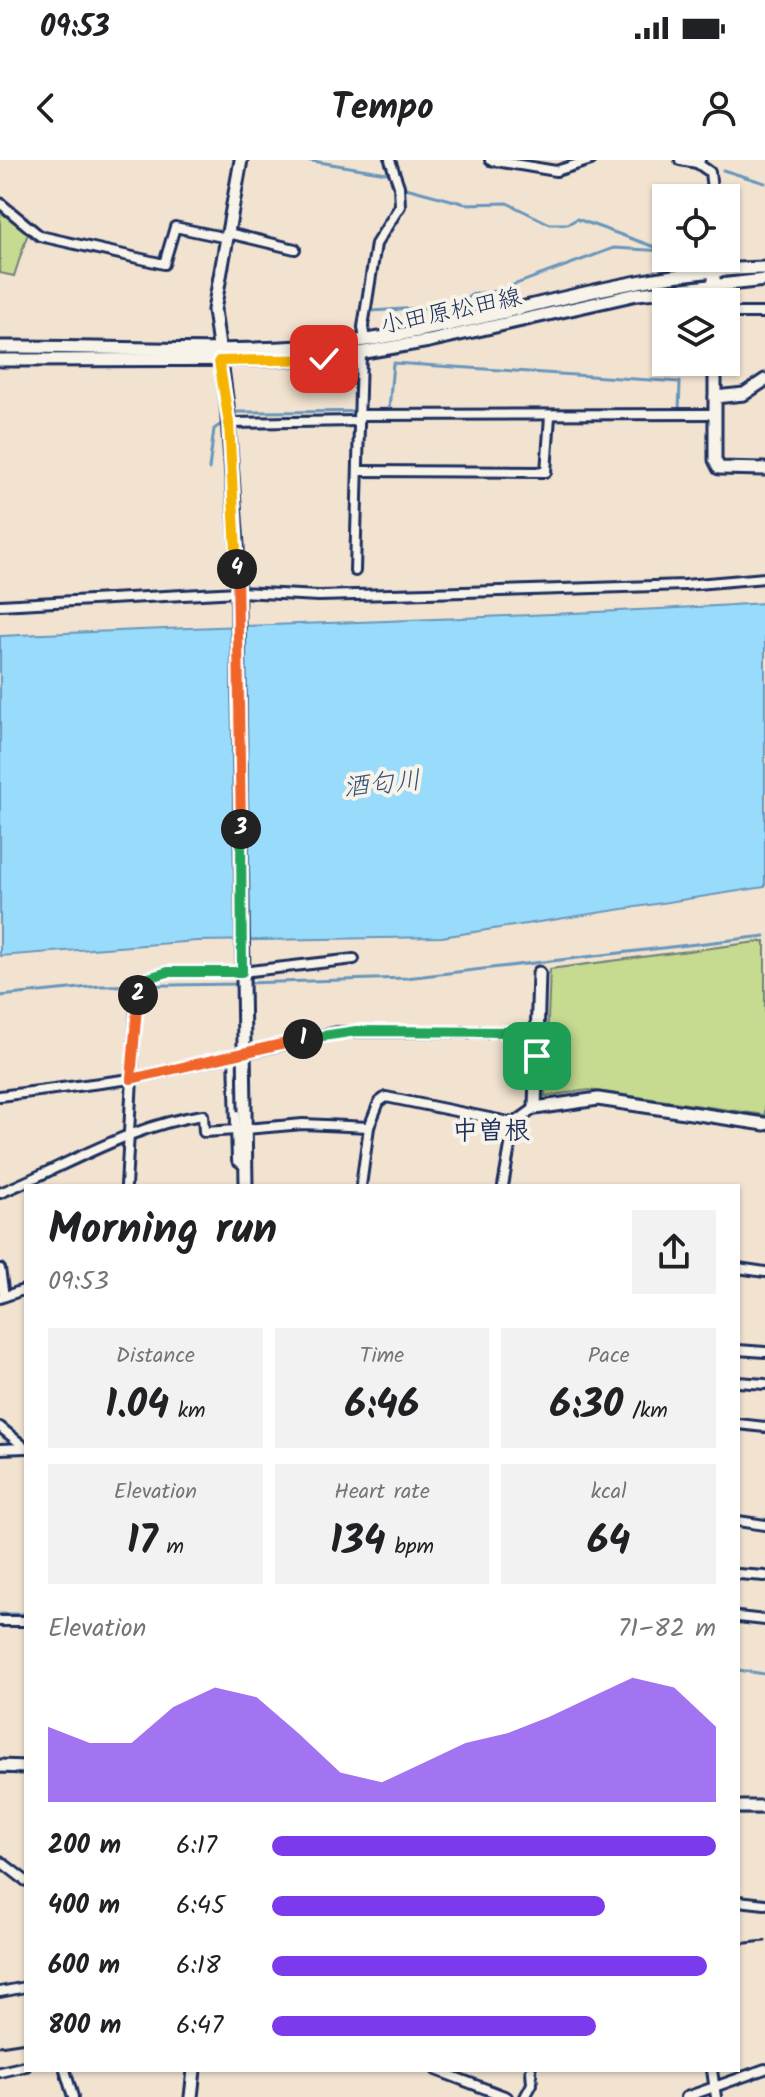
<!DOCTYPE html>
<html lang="en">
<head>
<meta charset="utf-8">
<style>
  body { margin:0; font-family:Kalam,"Klee One",sans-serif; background:#f2f2f2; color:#202124; height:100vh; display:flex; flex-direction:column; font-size:30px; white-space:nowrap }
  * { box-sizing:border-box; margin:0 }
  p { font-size:26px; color:#757577 }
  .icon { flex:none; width:44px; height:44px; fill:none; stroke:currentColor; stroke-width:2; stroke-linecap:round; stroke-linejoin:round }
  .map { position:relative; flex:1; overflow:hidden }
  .drawer { position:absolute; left:24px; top:1024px; width:716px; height:888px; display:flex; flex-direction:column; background:#fff; border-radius:0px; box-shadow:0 2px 6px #0004 }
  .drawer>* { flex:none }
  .buttons { position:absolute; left:652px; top:24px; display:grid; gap:16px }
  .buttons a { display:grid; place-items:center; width:88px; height:88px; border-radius:0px; background:#fff; box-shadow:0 2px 6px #0004; font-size:40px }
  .pin { position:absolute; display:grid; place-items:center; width:68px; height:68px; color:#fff; margin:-34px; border-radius:16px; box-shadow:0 4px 12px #0006 }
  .km { position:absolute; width:40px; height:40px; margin:-20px; border-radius:50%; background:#222; color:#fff; font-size:22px; line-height:40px; text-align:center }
  .round { display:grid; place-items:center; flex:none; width:84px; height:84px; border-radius:0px; background:#f2f2f2 }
  .summary { display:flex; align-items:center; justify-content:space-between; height:136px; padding:0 24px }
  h1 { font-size:44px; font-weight:700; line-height:60px }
  .figures { display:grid; grid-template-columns:repeat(3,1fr); gap:12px; height:136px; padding:8px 24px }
  .figures div { display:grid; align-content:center; border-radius:0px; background:#f2f2f2; text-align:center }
  .figures b { font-size:40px; font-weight:700 }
  .figures small { font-size:22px; font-weight:400 }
  .figures p { font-size:22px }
  .chart { height:224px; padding:16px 24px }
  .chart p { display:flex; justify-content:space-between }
  .chart svg { width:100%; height:144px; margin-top:8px; fill:#7c3aed; opacity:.7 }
  ul { padding:0 24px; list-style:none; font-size:26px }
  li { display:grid; grid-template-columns:128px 96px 1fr; align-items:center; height:60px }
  li i { height:20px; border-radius:10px; background:#7c3aed }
  .status { display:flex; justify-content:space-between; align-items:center; height:56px; padding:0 40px; background:#fff; direction:ltr }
  .status svg { height:22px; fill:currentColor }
  header { display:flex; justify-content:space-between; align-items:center; height:104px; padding:0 24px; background:#fff; font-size:36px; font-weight:700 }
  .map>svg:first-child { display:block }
  .green { fill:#c6da90; stroke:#708477; stroke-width:2 }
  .water { fill:#99dbfb; stroke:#6796bc; stroke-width:2 }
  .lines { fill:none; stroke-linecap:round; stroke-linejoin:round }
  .stream { stroke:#6796bc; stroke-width:3 }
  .street-casing { stroke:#1b2f5e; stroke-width:14 }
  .secondary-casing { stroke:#1b2f5e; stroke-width:17 }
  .street { stroke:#f7f3e8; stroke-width:8 }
  .secondary { stroke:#f7f3e8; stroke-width:11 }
  .rail { stroke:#1b2f5e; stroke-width:3 }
  .secondary-bridge-casing { stroke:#1b2f5e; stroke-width:17; stroke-linecap:butt }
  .secondary-bridge { stroke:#f7f3e8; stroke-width:11 }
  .split-1-casing { stroke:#fff; stroke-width:16 }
  .split-2-casing { stroke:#fff; stroke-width:16 }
  .split-3-casing { stroke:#fff; stroke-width:16 }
  .split-4-casing { stroke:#fff; stroke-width:16 }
  .split-5-casing { stroke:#fff; stroke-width:16 }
  .split-6-casing { stroke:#fff; stroke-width:16 }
  .split-1 { stroke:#22a559; stroke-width:10 }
  .split-2 { stroke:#f0652b; stroke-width:10 }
  .split-3 { stroke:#22a559; stroke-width:10 }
  .split-4 { stroke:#f0652b; stroke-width:10 }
  .split-5 { stroke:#f5b400; stroke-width:10 }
  .split-6 { stroke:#f5b400; stroke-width:10 }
  .labels { text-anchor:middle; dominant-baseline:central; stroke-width:8; stroke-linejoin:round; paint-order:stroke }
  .street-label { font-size:24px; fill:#1b2f5e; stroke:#f7f3e8 }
  .water-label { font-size:26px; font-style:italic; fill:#34517d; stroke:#f7f3e8 }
  .neighbourhood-label { font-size:26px; font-weight:bold; fill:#1b2f5e; stroke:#f7f3e8 }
</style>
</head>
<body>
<div class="status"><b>09:53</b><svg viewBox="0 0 49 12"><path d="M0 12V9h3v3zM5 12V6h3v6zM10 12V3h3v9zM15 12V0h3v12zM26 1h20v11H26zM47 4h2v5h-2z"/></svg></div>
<header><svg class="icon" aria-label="back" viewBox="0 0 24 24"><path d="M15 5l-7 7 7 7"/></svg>Tempo<svg class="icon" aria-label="person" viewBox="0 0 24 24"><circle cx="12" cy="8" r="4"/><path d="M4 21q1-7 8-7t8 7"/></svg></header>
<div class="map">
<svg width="765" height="1937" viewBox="0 0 765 1937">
  <rect width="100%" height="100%" fill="#f2e3d0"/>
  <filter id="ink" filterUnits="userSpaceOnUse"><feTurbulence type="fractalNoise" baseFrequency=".0125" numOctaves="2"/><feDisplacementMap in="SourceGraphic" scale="16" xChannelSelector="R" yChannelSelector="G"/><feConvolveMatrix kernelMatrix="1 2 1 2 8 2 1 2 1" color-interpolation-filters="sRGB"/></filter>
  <g filter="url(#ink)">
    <g class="green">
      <polygon points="0,52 28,73 14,116 0,113"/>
      <polygon points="765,781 765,955 589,930 545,936 550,809"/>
    </g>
    <path class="water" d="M765 443V727L442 777 197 781 0 796V476C255 464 510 459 765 443Z"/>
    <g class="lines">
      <g class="stream">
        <polyline points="306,0 393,14"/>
        <polyline points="723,10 765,23"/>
        <polyline points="402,27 466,44 507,43 550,64 568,64 577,59 666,91"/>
        <polyline points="371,151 419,148 449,150 473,134 497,131 614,88 665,91"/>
        <polyline points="389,250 393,203 680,222 679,252"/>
        <polyline points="232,256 237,252 467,251"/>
        <polyline points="209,309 214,269 223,263"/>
        <polyline points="247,823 406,818 765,776"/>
        <polyline points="0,836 100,826 240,824"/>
        <polyline points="0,1454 26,1454"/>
        <polyline points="738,1510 765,1514"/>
        <polyline points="0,1613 26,1614"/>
        <polyline points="738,1654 765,1654"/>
      </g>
      <defs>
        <g id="street">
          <polyline points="490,0 556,11 591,0"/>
          <polyline points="680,0 697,3 700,0"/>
          <polyline points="697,3 710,12 713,38"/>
          <polyline points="0,43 40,76 164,104 175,67 227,78"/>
          <polyline points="228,73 295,89"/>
          <polyline points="726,153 765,153"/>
          <polyline points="365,181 363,167 376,84 400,46 399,26 390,0"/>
          <polyline points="358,255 715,254"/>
          <polyline points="229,263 359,261"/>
          <polyline points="358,311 546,312 550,256"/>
          <polyline points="355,411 361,194"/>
          <polyline points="0,445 238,432 319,436 500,431 685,425 765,418"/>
          <polyline points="234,895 237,1000 246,1007"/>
          <polyline points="0,936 131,919 337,872 538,872"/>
          <polyline points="246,969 303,964 369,967 379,942 386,937 514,963"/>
          <polyline points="126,1026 136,847 145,819 168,812 242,812 354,799"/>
          <polyline points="361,1026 369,967"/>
          <polyline points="503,1026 514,963 535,948"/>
          <path d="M0 1033C66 1006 131 965 203 955L204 972 236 970"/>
          <polyline points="738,1108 765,1112"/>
          <polyline points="0,1109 4,1136"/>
          <polyline points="0,1138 26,1129"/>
          <polyline points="738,1190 765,1192"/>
          <polyline points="738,1222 765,1224"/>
          <polyline points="738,1264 765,1267"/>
          <polyline points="0,1267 26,1288"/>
          <polyline points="0,1289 26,1288"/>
          <polyline points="738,1361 765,1365"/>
          <polyline points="738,1414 765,1416"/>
          <polyline points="738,1457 765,1460"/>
          <polyline points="0,1461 26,1461"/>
          <polyline points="0,1701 26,1721"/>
          <polyline points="738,1741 765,1744"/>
          <polyline points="0,1832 26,1827"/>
          <polyline points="65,1910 73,1937"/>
          <polyline points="436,1910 507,1937"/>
          <polyline points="712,1910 716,1937"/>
          <polyline points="0,1912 26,1906"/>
          <polyline points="525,1937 532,1924 531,1910"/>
          <polyline points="686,1937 765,1909"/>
        </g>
        <g id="secondary">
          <polyline points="241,0 214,150 227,245 237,385 243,818"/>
          <polyline points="714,117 715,142"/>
          <path d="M0 187C116 186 244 197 359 181 495 163 626 110 765 108"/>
          <polyline points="0,200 324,199 429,181 637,134 765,120"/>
          <polyline points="715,202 715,300 719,308 765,309"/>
          <polyline points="715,237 744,234 765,220"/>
          <polyline points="539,813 535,948 598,939 765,964"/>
          <polyline points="245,951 246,1026"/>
          <polyline points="0,1606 26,1607"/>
          <polyline points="738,1647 765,1647"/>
          <polyline points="191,1937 194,1910"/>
        </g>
      </defs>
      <use href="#street" class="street-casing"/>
      <use href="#secondary" class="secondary-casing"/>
      <use href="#street" class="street"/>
      <use href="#secondary" class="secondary"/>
      <g class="rail">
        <polyline points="738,1784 765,1781"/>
        <polyline points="0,1886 26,1882"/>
      </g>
      <defs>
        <polyline id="secondary-bridge" points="243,818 245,951"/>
      </defs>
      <use href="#secondary-bridge" class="secondary-bridge-casing"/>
      <use href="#secondary-bridge" class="secondary-bridge"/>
    </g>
  </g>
  <g class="lines" filter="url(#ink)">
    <defs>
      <polyline id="split-1" points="303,879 356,871 538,872 537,896"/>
      <polyline id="split-2" points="138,835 131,919 303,879"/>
      <polyline id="split-3" points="138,835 145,819 168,812 242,812 241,669"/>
      <polyline id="split-4" points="237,409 241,669"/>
      <polyline id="split-5" points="237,409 229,263 219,201 270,200"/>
      <polyline id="split-6" points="270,200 324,199"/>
    </defs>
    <use href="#split-1" class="split-1-casing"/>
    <use href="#split-2" class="split-2-casing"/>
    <use href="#split-3" class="split-3-casing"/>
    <use href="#split-4" class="split-4-casing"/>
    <use href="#split-5" class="split-5-casing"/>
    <use href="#split-6" class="split-6-casing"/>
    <use href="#split-1" class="split-1"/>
    <use href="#split-2" class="split-2"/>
    <use href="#split-3" class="split-3"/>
    <use href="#split-4" class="split-4"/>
    <use href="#split-5" class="split-5"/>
    <use href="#split-6" class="split-6"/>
  </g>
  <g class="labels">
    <g class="street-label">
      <text transform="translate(451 152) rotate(-12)">小田原松田線</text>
    </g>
    <g class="water-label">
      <text transform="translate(382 625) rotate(-6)">酒匂川</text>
    </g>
    <g class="neighbourhood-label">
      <text x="491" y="972">中曽根</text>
    </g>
  </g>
</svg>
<div class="buttons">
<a><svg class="icon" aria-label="locate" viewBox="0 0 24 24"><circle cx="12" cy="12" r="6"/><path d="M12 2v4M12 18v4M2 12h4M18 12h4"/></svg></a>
<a><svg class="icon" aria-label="layers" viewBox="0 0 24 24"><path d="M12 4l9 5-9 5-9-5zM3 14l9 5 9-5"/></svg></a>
</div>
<div class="pin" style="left:537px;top:896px;background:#1e9e55"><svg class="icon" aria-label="arrive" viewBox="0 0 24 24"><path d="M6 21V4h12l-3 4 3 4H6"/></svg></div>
<div class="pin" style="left:324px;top:199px;background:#d93025"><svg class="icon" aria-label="check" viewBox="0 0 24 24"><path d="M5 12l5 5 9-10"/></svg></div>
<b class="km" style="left:303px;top:879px">1</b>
<b class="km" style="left:138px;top:835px">2</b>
<b class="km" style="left:241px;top:669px">3</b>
<b class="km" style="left:237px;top:409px">4</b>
<section class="drawer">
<div class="summary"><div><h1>Morning run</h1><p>09:53</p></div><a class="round"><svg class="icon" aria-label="share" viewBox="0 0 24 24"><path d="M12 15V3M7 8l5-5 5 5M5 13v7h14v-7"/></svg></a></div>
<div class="figures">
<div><p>Distance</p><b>1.04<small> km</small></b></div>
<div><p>Time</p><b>6:46</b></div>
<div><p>Pace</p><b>6:30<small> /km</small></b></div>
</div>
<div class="figures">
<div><p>Elevation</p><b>17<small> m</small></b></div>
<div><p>Heart rate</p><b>134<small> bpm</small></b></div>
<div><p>kcal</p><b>64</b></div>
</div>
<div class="chart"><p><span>Elevation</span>71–82 m</p>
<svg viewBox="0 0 160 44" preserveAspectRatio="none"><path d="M0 44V21L10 26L20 26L30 15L40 9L50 12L60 23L70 35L80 38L90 32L100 26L110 23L120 18L130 12L140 6L150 9L160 21V44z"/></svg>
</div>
<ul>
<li><b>200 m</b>6:17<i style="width:100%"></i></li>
<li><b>400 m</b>6:45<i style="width:75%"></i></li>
<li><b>600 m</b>6:18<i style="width:98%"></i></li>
<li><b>800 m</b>6:47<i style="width:73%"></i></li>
</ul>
</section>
</div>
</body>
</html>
